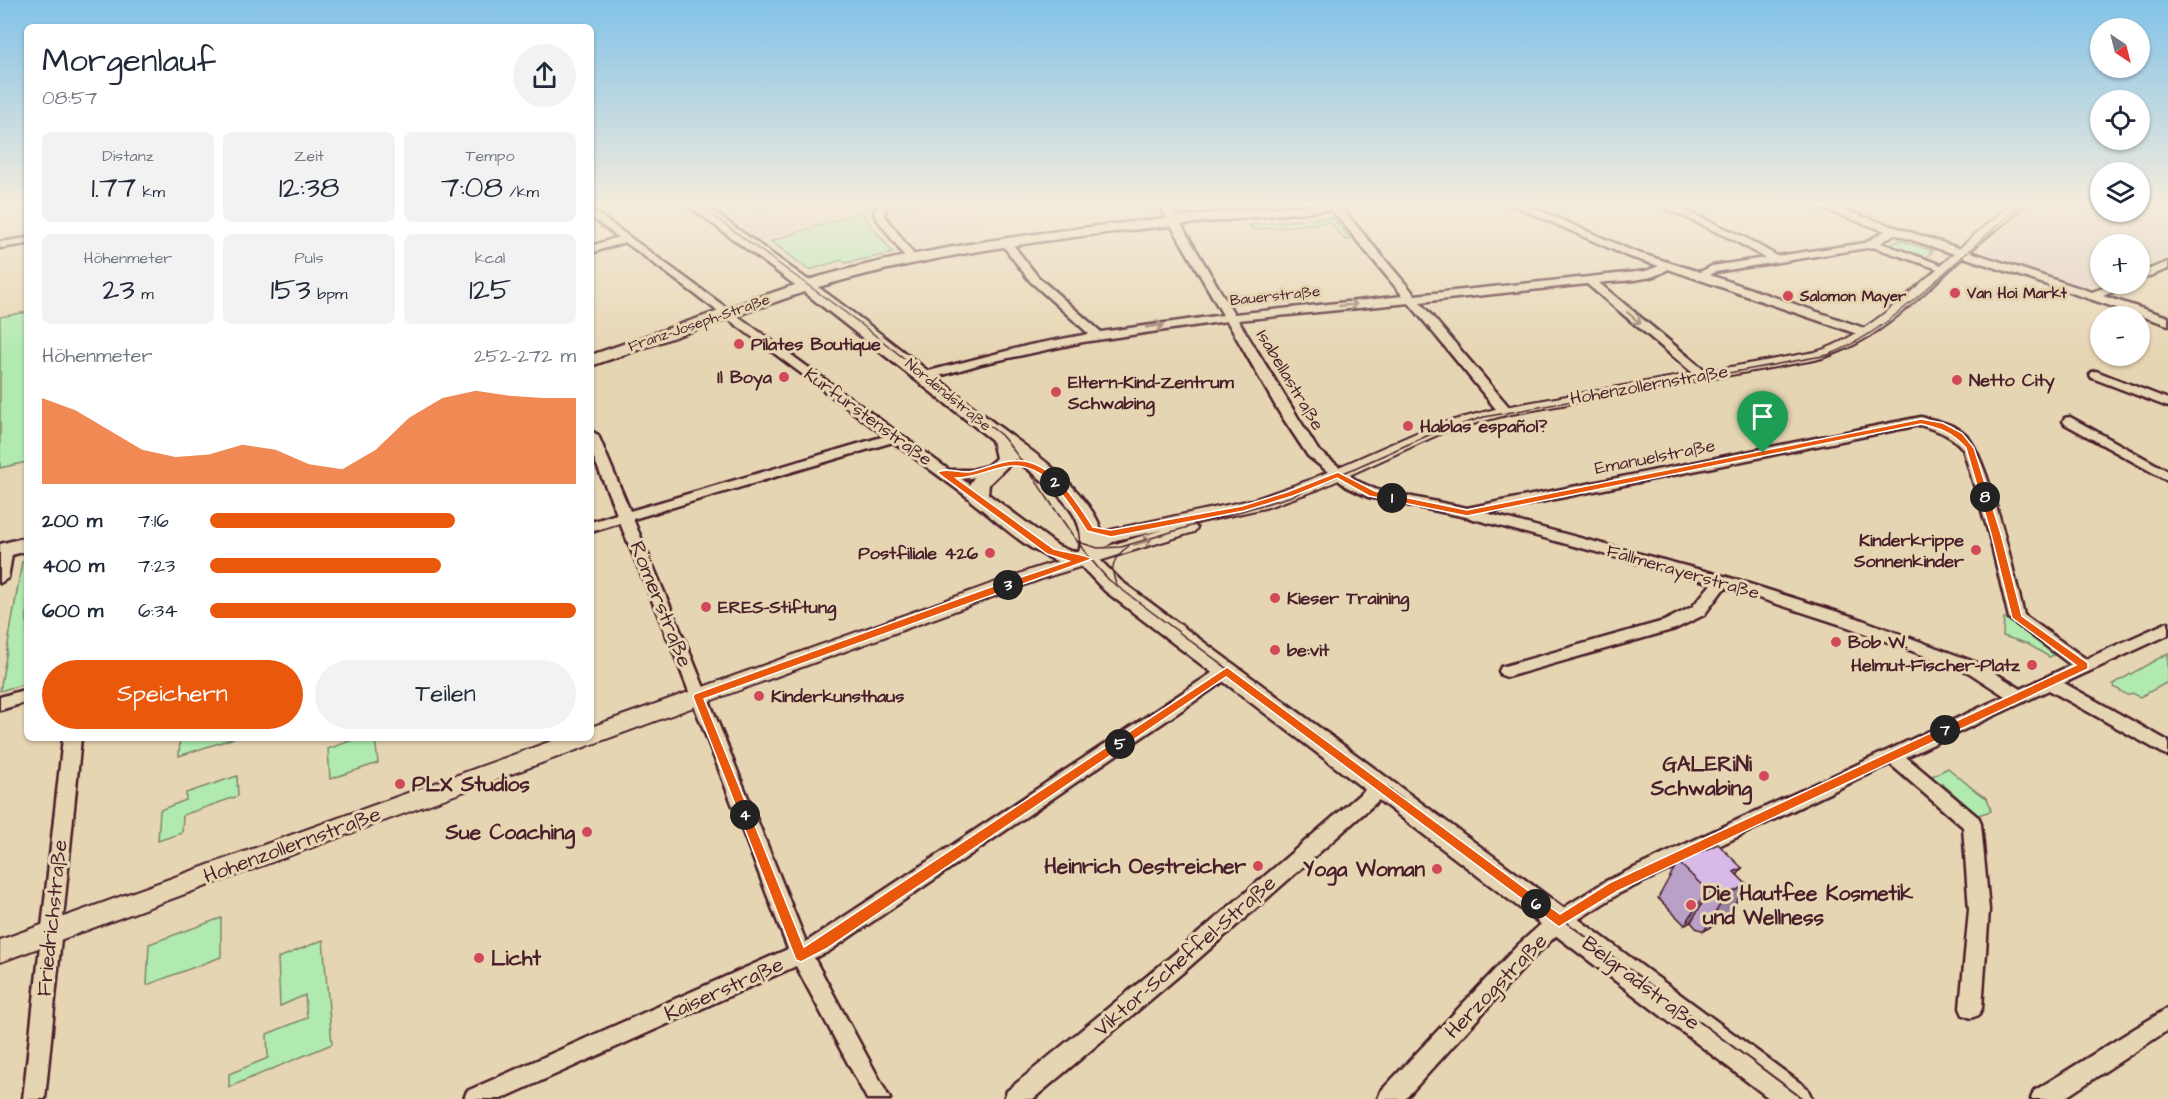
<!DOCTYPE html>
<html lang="de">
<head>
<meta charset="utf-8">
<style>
  body { margin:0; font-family:"Architects Daughter",sans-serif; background:#f2f2f3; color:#1f2937; height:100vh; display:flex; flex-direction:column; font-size:22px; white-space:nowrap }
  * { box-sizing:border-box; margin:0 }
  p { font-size:20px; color:#747a83 }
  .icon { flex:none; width:33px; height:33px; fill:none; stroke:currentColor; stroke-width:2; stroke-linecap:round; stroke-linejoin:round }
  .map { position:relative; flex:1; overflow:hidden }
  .details { position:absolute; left:24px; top:24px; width:570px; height:717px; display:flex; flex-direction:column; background:#fff; border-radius:9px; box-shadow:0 2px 4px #0004 }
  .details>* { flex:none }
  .needle { width:39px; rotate:145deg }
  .controls { position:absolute; left:2090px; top:18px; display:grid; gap:12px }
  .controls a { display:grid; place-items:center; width:60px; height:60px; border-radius:50%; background:#fff; box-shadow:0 2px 4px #0004; font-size:30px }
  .pin { position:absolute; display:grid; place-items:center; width:51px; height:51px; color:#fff; margin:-62px -26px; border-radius:50% 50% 50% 0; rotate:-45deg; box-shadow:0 0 6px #0007 }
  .pin .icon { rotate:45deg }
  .km { position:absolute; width:30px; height:30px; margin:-15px; border-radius:50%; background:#222; color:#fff; font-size:16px; line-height:30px; text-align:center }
  .round { display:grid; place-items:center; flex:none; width:63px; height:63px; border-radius:32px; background:#f2f2f3 }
  .headline { display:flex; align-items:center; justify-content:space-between; height:102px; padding:0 18px }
  h1 { font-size:33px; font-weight:600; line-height:45px }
  .stats { display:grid; grid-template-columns:repeat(3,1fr); gap:9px; height:102px; padding:6px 18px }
  .stats div { display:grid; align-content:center; border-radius:9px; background:#f2f2f3; text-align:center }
  .stats b { font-size:30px; font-weight:600 }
  .stats small { font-size:16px; font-weight:400 }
  .stats p { font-size:16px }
  .chart { height:168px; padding:12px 18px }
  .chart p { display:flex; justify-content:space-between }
  .chart svg { width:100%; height:108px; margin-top:6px; fill:#ea580c; opacity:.7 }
  .primary-button { display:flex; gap:12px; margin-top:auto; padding:12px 18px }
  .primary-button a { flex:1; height:69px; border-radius:36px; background:#ea580c; color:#fff; font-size:24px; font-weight:600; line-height:69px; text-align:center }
  .primary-button a+a { background:#f2f2f3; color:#1f2937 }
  ul { padding:0 18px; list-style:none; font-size:20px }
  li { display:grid; grid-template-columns:96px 72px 1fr; align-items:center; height:45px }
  li i { height:15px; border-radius:8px; background:#ea580c }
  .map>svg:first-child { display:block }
  .built { fill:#e2cdc2 }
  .green { fill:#b0eaaf; stroke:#7d846d; stroke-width:1.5 }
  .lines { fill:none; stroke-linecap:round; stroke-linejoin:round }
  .minor-casing { stroke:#4a1f2b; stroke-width:5 }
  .tertiary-casing { stroke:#4a1f2b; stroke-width:4 }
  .secondary-casing { stroke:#4a1f2b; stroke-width:5 }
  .minor { fill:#e6d5b2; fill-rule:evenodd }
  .tertiary { fill:#e6d5b2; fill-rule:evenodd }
  .secondary { fill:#e6d5b2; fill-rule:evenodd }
  .tram-far1 { stroke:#4a1f2b; stroke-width:1.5 }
  .tram { stroke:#4a1f2b; stroke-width:2 }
  .wall { fill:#baa0c8; stroke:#4a1f2b; stroke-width:1.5 }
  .shaded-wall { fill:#9782a2; stroke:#4a1f2b; stroke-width:1.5 }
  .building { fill:#d8bae8; stroke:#4a1f2b; stroke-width:1.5 }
  .oneway { stroke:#987a6e }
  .route { fill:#ea580c; stroke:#fff; stroke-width:1.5; fill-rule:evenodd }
  .poi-dot { fill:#d1495b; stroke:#e6d5b2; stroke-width:2 }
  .labels { text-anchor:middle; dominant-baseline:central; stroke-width:6; stroke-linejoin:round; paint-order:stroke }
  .far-poi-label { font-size:15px; font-weight:bold; fill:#4a1f2b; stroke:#e6d5b2; text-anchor:start }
  .far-street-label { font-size:15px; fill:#4a1f2b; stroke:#e6d5b2 }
  .poi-label { font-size:18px; font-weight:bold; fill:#4a1f2b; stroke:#e6d5b2; text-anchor:start }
  .street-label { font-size:18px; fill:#4a1f2b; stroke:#e6d5b2 }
  .near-street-label { font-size:21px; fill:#4a1f2b; stroke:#e6d5b2 }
  .near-poi-label { font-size:21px; font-weight:bold; fill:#4a1f2b; stroke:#e6d5b2; text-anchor:end }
</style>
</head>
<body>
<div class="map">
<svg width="2168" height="1099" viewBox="0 0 2168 1099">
  <rect width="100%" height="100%" fill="#e6d5b2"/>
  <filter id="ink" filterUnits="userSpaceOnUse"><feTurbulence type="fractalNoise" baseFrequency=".0167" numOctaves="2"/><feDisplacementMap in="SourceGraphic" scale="12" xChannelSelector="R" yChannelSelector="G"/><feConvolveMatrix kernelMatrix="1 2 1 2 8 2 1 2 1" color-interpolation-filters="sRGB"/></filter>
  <g filter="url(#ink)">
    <g class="built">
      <polygon points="788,204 868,204 864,208 762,241 734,221"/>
      <polygon points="933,204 967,204 983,222 941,229 943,234 918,239 896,211"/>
      <polygon points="2044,204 2054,204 2088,215 2100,209 2100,212 2139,212 2139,204 2168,204 2168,254 2139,265 2139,244 2100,244 2100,281 2084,288 1982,254"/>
    </g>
    <g class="green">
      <polygon points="861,212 893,253 846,263 842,260 809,270 771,241"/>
      <polygon points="1332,217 1350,239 1345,240 1330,222 1253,230 1250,225"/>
      <polygon points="1899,240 1933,251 1924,259 1888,247"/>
      <polygon points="27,312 27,462 0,468 0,317"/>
      <polygon points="27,561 27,683 0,691 22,562"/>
      <polygon points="2004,618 2057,654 2049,657 2028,644 2003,636"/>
      <polygon points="2168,653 2168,682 2140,697 2132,693 2127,695 2114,687 2113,684"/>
      <polygon points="184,738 234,738 179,756 180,739"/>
      <polygon points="358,738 375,738 378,763 330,779 328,749"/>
      <polygon points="1948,768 1978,793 1987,798 1991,811 1978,815 1941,783 1937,785 1928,778"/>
      <polygon points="237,776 238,796 183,815 182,833 158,841 160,810 186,800 186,793"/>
      <polygon points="221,918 221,957 147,985 149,944"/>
      <polygon points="323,940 332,1044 229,1087 229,1074 268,1058 267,1034 307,1018 305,995 280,1006 278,958"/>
    </g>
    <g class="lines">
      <defs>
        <g id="minor">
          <polygon points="879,204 889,204 884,212 885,216 917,259 916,261 908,261 875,216 874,212"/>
          <path d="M1159 204H1169L1234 314 1403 296 1330 208V204H1338L1415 295 1646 271 1659 266 1627 256 1511 204H1525L1635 252 1700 272 1712 266 1765 258 1734 240 1657 204H1671L1742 236 1777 256 1865 243 1885 231 1809 204H1825L2092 292 2114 284H2128L2127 286 2103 296 2168 317V325L1894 234 1881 243 1950 268 1945 271 1941 270 1873 247 1715 272 1710 275 1870 330V336L1866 337 1668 269C1651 282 1620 280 1599 283L1708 373 1710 376 1708 379H1700L1587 284 1420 302 1510 408 1511 411 1505 415 1500 414 1409 303 1238 320 1318 450 1357 481 1377 490 1467 508 1921 417C1934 420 1954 424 1964 433 1988 453 2015 579 2024 615L2086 659 2168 622V635L2064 683 2168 741V756L2049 690 1906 757 1979 818 1981 824 1989 910 1982 1008 1979 1015 1971 1018 1963 1015 1960 1008 1969 910 1963 827 1890 764 1620 893 1563 929 1532 959 1405 1099H1378L1381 1091 1518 945 1549 917 1606 881 2005 696 1968 672 1845 626 1725 587 1704 615 1675 629 1507 677 1501 675 1499 671 1501 667 1664 621 1692 607 1712 583 1466 517 1368 497 1347 487 1308 456 1279 412 1227 321 1083 342 981 364 925 380 921 379 919 376 921 373 1030 345 1089 334 1030 281 1001 243 1006 240 1010 241 1038 277 1101 332 1223 315ZM1920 425C1938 431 1951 434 1963 449L1989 534 2009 618 2071 665 2021 689 1980 664 1857 618 1727 577 1486 513Z"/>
          <polygon points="591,209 949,470 972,470 998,463 1005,467 990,475 962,479 987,498 989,501 982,505 977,504 893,442 633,519 692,658 806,942 1221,667 1233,667 1235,671 1233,675 828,952 814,958 890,1099 867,1099 796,966 501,1099 464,1099 467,1091 788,949 676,658 620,523 591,532 591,522 617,514 591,451 591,431 598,435 630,511 885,436 625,242 591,253 591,246 618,237 591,217"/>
          <polygon points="27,238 27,244 0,248 0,242"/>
          <polygon points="2168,262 2168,269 2139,280 2139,273"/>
          <polygon points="2096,371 2168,399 2168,407 2092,378 2090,375 2092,372"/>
          <polygon points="2070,417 2168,471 2168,481 2065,424 2063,421 2065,418"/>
          <polygon points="6,544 13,549 8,578 0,583 0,547"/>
          <polygon points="27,689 27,702 0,710 0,697"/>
          <polygon points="63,738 81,738 45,1099 23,1099"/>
          <polygon points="1381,780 1388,782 1390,787 1388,792 1188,968 1033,1099 1004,1099 1007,1091 1174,954 1374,782"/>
          <polygon points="2168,1008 2168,1030 2063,1099 2031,1099 2034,1091"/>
        </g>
        <path id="tertiary" d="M2012 204H2026C2011 220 1991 232 1976 246 1927 288 1880 344 1815 360L1506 415 1444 432 1319 489 1265 508 1192 524 1197 528 1194 532 1047 577 0 962V940L560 738H591V727L1033 569 1081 554 1091 540 1105 531 1255 499 1307 481 1432 426 1499 408 1815 352C1879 335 1956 245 2012 204ZM1162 530 1105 547 1116 540Z"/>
        <g id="secondary">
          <path d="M686 204H703L808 280C923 247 1041 232 1159 219 1223 212 1286 204 1351 204L1344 208C1168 227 989 238 818 287 875 328 930 373 985 416 1023 446 1072 475 1096 518 1104 532 1102 543 1098 558L1121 581 1807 1088 1812 1099H1770L1105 591 1081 566C1039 564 1004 526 971 501 959 483 985 469 996 458L992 440 804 292 591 366V355L795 285ZM1015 459C1041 480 1092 512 1079 552L1070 551 1058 546 988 494 989 484Z"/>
          <polygon points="27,537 27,551 0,558 0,544"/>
        </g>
      </defs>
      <use href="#minor" class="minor-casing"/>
      <use href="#tertiary" class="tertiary-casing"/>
      <use href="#secondary" class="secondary-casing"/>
      <use href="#minor" class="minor"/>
      <use href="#tertiary" class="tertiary"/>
      <use href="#secondary" class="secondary"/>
      <g class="tram-far1">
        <path d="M697 204 857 321 1001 435C1041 481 1067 536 1109 580L1291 716"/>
        <path d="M1078 542 1098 548 1121 547 1292 496 1429 435 1484 417 1828 355C1898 329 1963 249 2024 204"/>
        <path d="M1117 585C1108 568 1114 556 1129 546"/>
      </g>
      <polyline class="tram" points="1289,715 1803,1099"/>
    </g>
    <polygon class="wall" points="1678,862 1742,868 1737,875 1747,885 1724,920 1704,931 1696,928 1691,922 1685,925 1658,898"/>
    <g class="shaded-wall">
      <polygon points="1742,868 1725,895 1734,872"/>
      <polygon points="1747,885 1724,920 1704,931 1726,895"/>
      <polygon points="1712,887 1691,922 1685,925 1707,890"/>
    </g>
    <polygon class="building" points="1718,844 1742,868 1734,872 1747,885 1726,895 1718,893 1712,887 1707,890 1678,862"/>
    <defs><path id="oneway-shaft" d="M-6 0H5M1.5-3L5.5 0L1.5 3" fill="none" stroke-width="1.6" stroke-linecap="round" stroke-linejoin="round" transform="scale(1.5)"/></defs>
    <g class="oneway">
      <use href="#oneway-shaft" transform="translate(1348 305) rotate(-6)"/>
      <use href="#oneway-shaft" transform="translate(1634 318) rotate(41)"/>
      <use href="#oneway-shaft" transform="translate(1155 326) rotate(-8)"/>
      <use href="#oneway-shaft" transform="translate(1143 542) rotate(-17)"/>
    </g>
  </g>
  <linearGradient id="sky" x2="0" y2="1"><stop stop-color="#82c2e8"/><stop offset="0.57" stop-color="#f4ecdc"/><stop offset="1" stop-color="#f4ecdc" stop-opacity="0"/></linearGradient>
  <rect width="2168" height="358" fill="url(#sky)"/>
  <path class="route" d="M1921 419 1943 423 1962 433 1974 448 2001 534 2022 616 2088 663V669L1618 891 1559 927 1226 677 826 949 801 962 796 960 794 955 693 697 694 694 985 589 1069 561 1047 554 939 474 938 472C945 467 959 473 969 472 983 469 996 463 1010 461 1050 456 1074 498 1093 527L1111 530 1242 506 1287 492 1338 472 1375 491 1467 510ZM1921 424C1940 428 1953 433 1966 448L1991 534 2012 618 2076 665 1609 883 1560 914 1227 667 804 947 704 699 1092 559C1085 554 1066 553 1054 549L956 478C976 478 993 467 1012 466 1048 464 1070 505 1087 531L1111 537 1244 511 1293 496 1337 478 1369 496 1467 516Z"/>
  <g class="poi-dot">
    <circle cx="1955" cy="293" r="6"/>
    <circle cx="1788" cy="296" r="6"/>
    <circle cx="739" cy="344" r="6"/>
    <circle cx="784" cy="377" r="6"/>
    <circle cx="1957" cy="380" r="6"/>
    <circle cx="1056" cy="392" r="6"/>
    <circle cx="1408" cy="426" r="6"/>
    <circle cx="1976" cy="550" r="6"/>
    <circle cx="990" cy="553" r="6"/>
    <circle cx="1275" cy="598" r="6"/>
    <circle cx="706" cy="607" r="6"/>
    <circle cx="1836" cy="642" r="6"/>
    <circle cx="1275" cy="650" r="6"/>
    <circle cx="2032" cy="665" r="6"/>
    <circle cx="759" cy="696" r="6"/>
    <circle cx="1764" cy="776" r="6"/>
    <circle cx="400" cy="784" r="6"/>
    <circle cx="587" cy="832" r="6"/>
    <circle cx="1258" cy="866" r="6"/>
    <circle cx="1437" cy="869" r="6"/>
    <circle cx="1691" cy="905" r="6"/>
    <circle cx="479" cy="958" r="6"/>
  </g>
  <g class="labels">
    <g class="far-poi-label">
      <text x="1967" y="293">Van Hoi Markt</text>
      <text x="1800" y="296">Salomon Mayer</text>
    </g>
    <g class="far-street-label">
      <text transform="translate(1275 296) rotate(-6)">Bauerstraße</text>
      <text transform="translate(699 323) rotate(-19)">Franz-Joseph-Straße</text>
      <text transform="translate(948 395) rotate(39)">Nordendstraße</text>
    </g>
    <g class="poi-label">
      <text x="751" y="344">Pilates Boutique</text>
      <text x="772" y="377" text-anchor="end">Il Boya</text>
      <text x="1969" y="380">Netto City</text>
      <text x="1068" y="382">Eltern-Kind-Zentrum<tspan x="1068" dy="21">Schwabing</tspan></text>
      <text x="1420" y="426">Hablas español?</text>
      <text x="1964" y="540" text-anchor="end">Kinderkrippe<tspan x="1964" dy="21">Sonnenkinder</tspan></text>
      <text x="978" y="553" text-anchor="end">Postfiliale 426</text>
      <text x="1287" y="598">Kieser Training</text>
      <text x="718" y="607">ERES-Stiftung</text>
      <text x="1848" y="642">Bob W.</text>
      <text x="1287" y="650">be:vit</text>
      <text x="2020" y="665" text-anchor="end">Helmut-Fischer-Platz</text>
      <text x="771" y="696">Kinderkunsthaus</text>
    </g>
    <g class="street-label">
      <text transform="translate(1290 380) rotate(59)">Isabellastraße</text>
      <text transform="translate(1649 385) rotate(-10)">Hohenzollernstraße</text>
      <text transform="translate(868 417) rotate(36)">Kurfürstenstraße</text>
      <text transform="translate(1655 457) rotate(-11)">Emanuelstraße</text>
      <text transform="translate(1683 572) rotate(16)">Fallmerayerstraße</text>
    </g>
    <g class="near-street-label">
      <text transform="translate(661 604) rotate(68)">Römerstraße</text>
      <text transform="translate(292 845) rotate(-20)">Hohenzollernstraße</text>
      <text transform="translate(52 918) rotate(-84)">Friedrichstraße</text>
      <text transform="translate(1185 956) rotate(-41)">Viktor-Scheffel-Straße</text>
      <text transform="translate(1641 983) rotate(37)">Belgradstraße</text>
      <text transform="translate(1496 986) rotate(-46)">Herzogstraße</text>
      <text transform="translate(724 989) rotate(-24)">Kaiserstraße</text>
    </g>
    <g class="near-poi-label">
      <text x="1752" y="764">GALERiNi<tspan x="1752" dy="24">Schwabing</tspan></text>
      <text x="412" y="784" text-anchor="start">PLX Studios</text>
      <text x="575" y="832">Sue Coaching</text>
      <text x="1246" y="866">Heinrich Oestreicher</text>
      <text x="1425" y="869">Yoga Woman</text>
      <text x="1703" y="893" text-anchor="start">Die Hautfee Kosmetik<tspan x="1703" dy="24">und Wellness</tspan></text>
      <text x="491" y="958" text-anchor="start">Licht</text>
    </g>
  </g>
</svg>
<div class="controls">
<a><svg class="needle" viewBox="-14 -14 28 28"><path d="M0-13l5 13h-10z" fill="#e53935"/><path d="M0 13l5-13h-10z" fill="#747a83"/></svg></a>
<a><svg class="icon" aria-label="locate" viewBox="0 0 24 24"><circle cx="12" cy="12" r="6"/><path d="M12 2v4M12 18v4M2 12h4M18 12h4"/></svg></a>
<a><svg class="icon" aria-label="layers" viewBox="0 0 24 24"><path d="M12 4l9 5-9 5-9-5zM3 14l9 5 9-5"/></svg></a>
<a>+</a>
<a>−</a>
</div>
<div class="pin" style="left:1763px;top:453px;background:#1e9e55"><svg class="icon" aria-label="arrive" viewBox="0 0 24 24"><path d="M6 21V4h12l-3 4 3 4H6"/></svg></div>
<b class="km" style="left:1392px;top:498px">1</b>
<b class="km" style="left:1055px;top:482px">2</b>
<b class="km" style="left:1008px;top:585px">3</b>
<b class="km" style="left:745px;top:815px">4</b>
<b class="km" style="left:1120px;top:744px">5</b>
<b class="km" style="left:1536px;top:904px">6</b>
<b class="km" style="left:1945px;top:730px">7</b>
<b class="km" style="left:1985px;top:497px">8</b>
<section class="details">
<div class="headline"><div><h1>Morgenlauf</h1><p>08:57</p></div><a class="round"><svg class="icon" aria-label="share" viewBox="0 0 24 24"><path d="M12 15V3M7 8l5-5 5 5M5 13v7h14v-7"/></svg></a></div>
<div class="stats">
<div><p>Distanz</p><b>1.77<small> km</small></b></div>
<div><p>Zeit</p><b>12:38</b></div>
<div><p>Tempo</p><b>7:08<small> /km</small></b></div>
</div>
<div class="stats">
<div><p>Höhenmeter</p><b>23<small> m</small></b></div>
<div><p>Puls</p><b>153<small> bpm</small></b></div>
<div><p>kcal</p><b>125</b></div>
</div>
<div class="chart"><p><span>Höhenmeter</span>252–272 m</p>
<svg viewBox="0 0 160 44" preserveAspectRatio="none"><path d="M0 44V9L10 14L20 22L30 30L40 33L50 32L60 28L70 30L80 36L90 38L100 30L110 17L120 9L130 6L140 8L150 9L160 9V44z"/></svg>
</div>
<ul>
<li><b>200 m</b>7:16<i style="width:67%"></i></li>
<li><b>400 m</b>7:23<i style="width:63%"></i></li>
<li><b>600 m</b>6:34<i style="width:100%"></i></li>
</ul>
<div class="primary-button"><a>Speichern</a><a>Teilen</a></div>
</section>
</div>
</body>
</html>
